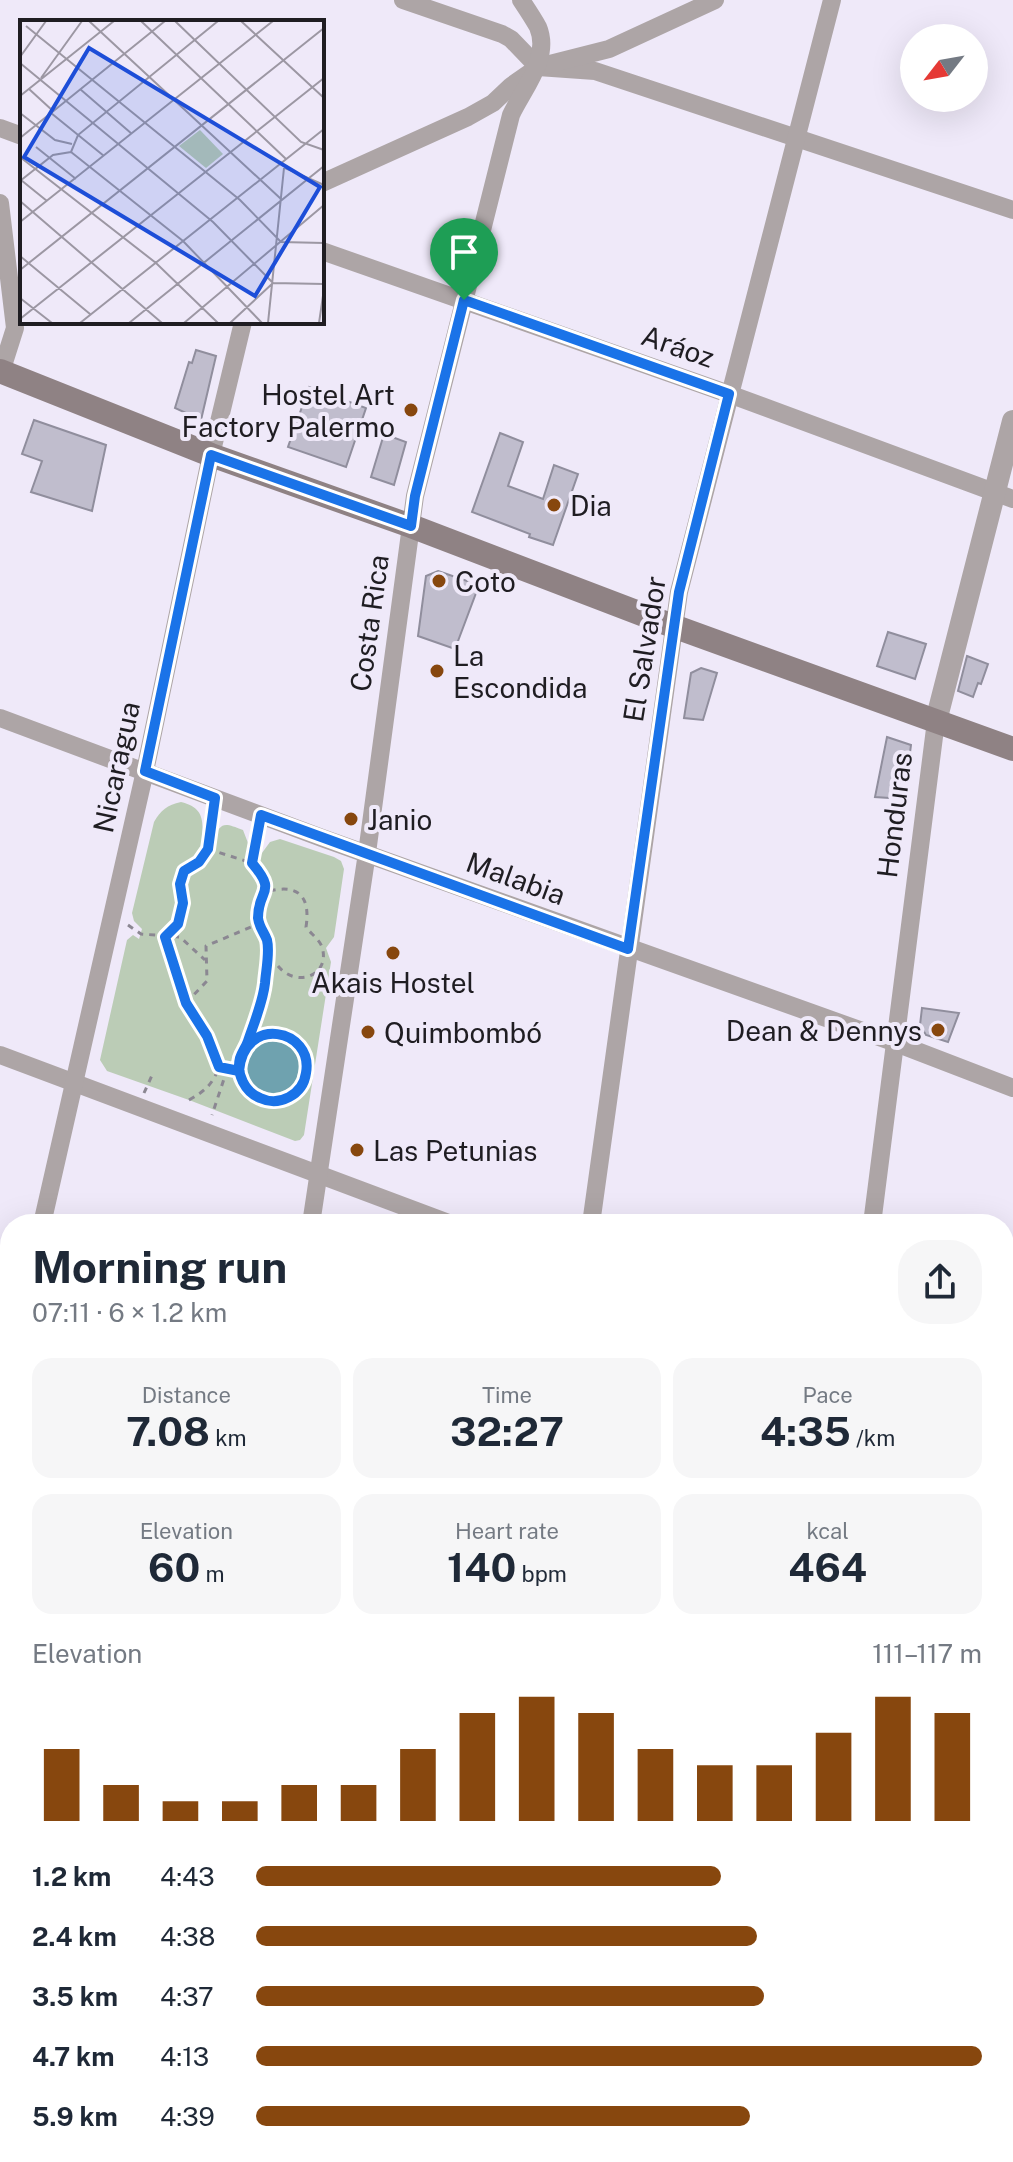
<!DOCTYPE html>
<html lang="en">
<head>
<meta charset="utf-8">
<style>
  body { margin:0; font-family:"Public Sans",sans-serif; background:#f6f6f7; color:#1f2937; height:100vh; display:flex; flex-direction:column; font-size:30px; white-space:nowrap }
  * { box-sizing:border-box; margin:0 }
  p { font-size:26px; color:#747a83 }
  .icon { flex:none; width:44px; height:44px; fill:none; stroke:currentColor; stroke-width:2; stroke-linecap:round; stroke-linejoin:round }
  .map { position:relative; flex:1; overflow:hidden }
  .details { position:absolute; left:0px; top:1214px; width:1014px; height:948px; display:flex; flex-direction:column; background:#fff; border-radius:32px 32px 0 0; box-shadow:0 8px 32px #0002 }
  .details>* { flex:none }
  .needle { width:52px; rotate:239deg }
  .buttons { position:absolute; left:900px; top:24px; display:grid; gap:16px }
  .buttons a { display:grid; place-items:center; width:88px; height:88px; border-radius:50%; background:#fff; box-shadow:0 8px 32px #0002; font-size:40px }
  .pin { position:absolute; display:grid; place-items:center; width:68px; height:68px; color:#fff; margin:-82px -34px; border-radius:50% 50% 50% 0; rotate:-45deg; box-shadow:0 0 8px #0007 }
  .pin .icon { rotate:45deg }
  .round { display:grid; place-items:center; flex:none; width:84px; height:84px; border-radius:32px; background:#f6f6f7 }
  .headline { display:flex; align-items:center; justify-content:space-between; height:136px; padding:0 32px }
  h1 { font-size:44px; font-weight:700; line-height:60px }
  .metrics { display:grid; grid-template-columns:repeat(3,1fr); gap:12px; height:136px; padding:8px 32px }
  .metrics div { display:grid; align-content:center; border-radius:20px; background:#f6f6f7; text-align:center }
  .metrics b { font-size:40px; font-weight:700 }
  .metrics small { font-size:22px; font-weight:400 }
  .metrics p { font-size:22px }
  .chart { height:224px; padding:16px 32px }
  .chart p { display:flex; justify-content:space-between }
  .chart svg { width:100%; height:144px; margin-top:8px; stroke:#87470e; stroke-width:6 }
  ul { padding:0 32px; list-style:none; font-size:26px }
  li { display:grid; grid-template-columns:128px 96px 1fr; align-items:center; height:60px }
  li i { height:20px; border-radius:10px; background:#87470e }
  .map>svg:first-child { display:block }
  .green { fill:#bbccb6 }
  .water { fill:#6fa2af }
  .building { fill:#c0bdcd; stroke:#908e9d; stroke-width:2 }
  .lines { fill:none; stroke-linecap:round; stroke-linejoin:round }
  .path { stroke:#8b8792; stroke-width:3; stroke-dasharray:6 6; stroke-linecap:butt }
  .minor { stroke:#ada5a6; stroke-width:18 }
  .tertiary { stroke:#ada5a6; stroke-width:22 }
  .secondary { stroke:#8f8284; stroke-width:24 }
  .route-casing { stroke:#fff; stroke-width:16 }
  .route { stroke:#1a73e8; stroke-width:10 }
  .poi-dot { fill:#87470e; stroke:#efe9f9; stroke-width:3 }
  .labels { text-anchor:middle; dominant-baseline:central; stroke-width:8; stroke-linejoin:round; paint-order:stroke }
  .street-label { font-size:28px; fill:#1f1d22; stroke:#efe9f9 }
  .poi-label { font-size:28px; fill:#1f1d22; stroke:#efe9f9; text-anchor:start }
  .inset-road { fill:none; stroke:#9c97a3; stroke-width:2 }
  .view { fill:#1d4ed8; fill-opacity:0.15; stroke:#1d4ed8; stroke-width:4 }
  .inset-edge { fill:none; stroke:#1f1d22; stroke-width:4 }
</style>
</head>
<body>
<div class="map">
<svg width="1013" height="2162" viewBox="0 0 1013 2162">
  <rect width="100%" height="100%" fill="#efe9f9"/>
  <path class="green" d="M181 802C201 807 204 817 202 837L213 841C221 821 224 823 243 830L248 843 247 854 259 857 270 842 280 839 334 857 341 861 344 869 334 937 326 948 331 962 304 1135 300 1140 295 1141 189 1100 107 1071 100 1060 127 940 133 935 139 939 142 929 134 921 132 913 154 822C161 810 167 805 181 802Z"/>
  <circle class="water" cx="273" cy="1067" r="26"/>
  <g class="building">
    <polygon points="196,350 216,356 201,420 175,408 189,362 192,363"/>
    <polygon points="309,387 366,408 346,467 288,447"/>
    <polygon points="34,420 106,445 92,511 31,492 42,461 22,454"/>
    <polygon points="500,433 523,442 508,486 543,499 554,465 578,474 553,545 529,537 530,534 472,512"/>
    <polygon points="384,434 406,442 394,485 371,477"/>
    <polygon points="438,571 479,585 455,649 418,636 426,576"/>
    <polygon points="888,632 926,644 915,679 877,666"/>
    <polygon points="967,656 988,664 981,684 978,683 973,697 958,691"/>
    <polygon points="701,668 717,673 703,720 684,718 691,673"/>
    <polygon points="887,737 911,745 904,799 875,797"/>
    <polygon points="922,1008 959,1013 948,1042 926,1035 920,1025"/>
  </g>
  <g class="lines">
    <g class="path">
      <polyline points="208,849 252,863"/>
      <polyline points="128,925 141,934 180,937 205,960"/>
      <polyline points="165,937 186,1003 207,1036 224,1079 212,1115"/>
      <polyline points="165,937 178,924 183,903 180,884 184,871 199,862 208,849 212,816"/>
      <path d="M266 966H278C297 989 331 975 322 947 319 939 311 934 306 927 311 895 297 883 266 892"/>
      <polyline points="186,1003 207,981 206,946 258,924"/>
      <circle cx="273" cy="1067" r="34"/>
      <polyline points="246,1046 265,988 268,943 258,924 258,907 266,892 264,877 252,863 258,830"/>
      <polyline points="219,1067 238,1071"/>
      <polyline points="144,1093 153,1073"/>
      <path d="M189 1100C205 1091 213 1084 219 1067"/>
    </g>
    <g class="minor">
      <polyline points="403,0 502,34 511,39 538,67 595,71 1013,210"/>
      <polyline points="0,128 22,136"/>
      <polyline points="322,183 468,117 493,103 511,86 538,67 609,49 715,0"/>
      <polyline points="0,203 15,328 1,372"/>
      <polyline points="322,251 729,394 1013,499"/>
      <polyline points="0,718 322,838 896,1043 1013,1088"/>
      <polyline points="0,1055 451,1224"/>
      <polyline points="42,1224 145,771 211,455 243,322"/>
      <path d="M311 1224 367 853 415 496 511 115C523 89 551 58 538 27 533 18 527 9 521 0"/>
      <polyline points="591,1224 679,592 832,0"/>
      <polyline points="872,1224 936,721"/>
      <polyline points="0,1411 10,1365"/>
      <polyline points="1004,1428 1013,1431"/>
      <polyline points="0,1640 10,1644"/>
      <polyline points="1004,1736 1013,1739"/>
      <polyline points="0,1936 10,1939"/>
      <polyline points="1004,2019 1013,2022"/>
      <polyline points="576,2152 610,2162"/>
      <polyline points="182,2162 183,2152"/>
      <polyline points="457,2162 458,2152"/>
      <polyline points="751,2162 753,2152"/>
    </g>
    <polyline class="tertiary" points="936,721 1013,421"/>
    <polyline class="secondary" points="0,371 211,455 411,526 673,626 1013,749"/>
  </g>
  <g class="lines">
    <defs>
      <path id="route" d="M464 300 415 496 411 526 211 455 145 771 215 798 208 849 199 862 184 871 180 884 183 903 178 924 165 937 186 1003 207 1036 219 1067 239 1071C244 1014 314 1029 306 1073 303 1095 279 1107 260 1098 245 1092 236 1074 240 1058 242 1052 246 1047 248 1041 254 1023 263 1002 265 983 266 970 270 952 267 940 264 932 259 927 258 918 258 888 278 894 252 863L261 815 628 949 679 592 729 394 464 300"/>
    </defs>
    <use href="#route" class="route-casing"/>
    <use href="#route" class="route"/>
  </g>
  <g class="poi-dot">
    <circle cx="411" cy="410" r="8"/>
    <circle cx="554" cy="505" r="8"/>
    <circle cx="439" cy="581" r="8"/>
    <circle cx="437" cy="671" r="8"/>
    <circle cx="351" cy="819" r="8"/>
    <circle cx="393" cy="953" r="8"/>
    <circle cx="938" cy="1030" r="8"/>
    <circle cx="368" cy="1032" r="8"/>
    <circle cx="357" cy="1150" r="8"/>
  </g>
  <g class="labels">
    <g class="street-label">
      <text transform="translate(678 346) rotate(19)">Aráoz</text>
      <text transform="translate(369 623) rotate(-82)">Costa Rica</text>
      <text transform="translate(644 649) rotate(-81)">El Salvador</text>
      <text transform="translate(116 767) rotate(-78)">Nicaragua</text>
      <text transform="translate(894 815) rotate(-83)">Honduras</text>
      <text transform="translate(516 878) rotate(20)">Malabia</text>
    </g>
    <g class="poi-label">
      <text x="395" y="394" text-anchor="end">Hostel Art<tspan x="395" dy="32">Factory Palermo</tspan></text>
      <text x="570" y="505">Dia</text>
      <text x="455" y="581">Coto</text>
      <text x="453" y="655">La<tspan x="453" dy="32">Escondida</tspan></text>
      <text x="367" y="819">Janio</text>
      <text x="393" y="982" text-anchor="middle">Akais Hostel</text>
      <text x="922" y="1030" text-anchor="end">Dean &amp; Dennys</text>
      <text x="384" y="1032">Quimbombó</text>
      <text x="373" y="1150">Las Petunias</text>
    </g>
  </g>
  <g transform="translate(20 20)">
    <rect width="304" height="304" fill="#efe9f9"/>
    <path d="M180 110 203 134 186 148 159 126Z" fill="#bbccb6"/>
    <path class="inset-road" d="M69 1 261 179M121 1 266 139M155 1 281 122 304 130M221 1 304 78M6 6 220 180 261 222 304 223M0 37 26 1M0 43 193 202 253 263 304 264M21 58 62 1M9 69 33 91M60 69 112 114M0 76 94 1M0 93 35 120 52 124M31 93 84 136M0 118 145 1M16 127 56 159M51 132 163 221 242 303M51 132 58 115 198 1M0 137 136 243 198 303M265 148 304 165M1 160 27 181M0 161 33 135 51 132M0 181 142 303M0 202 253 1M0 236 70 294M0 250 304 8M0 278 32 303M0 299 304 58M60 303 304 109M109 303 304 146M164 303 304 185M210 303 253 263M248 303 264 148M299 303 304 269"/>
    <path class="view" d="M69 28 300 167 235 276 4 137Z"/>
    <rect width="304" height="304" class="inset-edge"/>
  </g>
</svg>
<div class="buttons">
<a><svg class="needle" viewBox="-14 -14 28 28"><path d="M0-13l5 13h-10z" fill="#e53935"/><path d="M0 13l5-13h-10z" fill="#747a83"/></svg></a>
</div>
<div class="pin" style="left:464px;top:300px;background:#1e9e55"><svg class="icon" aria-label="arrive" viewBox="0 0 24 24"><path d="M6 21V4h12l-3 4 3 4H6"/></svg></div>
<section class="details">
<div class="headline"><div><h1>Morning run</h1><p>07:11 · 6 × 1.2 km</p></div><a class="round"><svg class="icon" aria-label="share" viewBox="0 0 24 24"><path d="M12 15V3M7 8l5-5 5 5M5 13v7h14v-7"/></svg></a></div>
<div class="metrics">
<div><p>Distance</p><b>7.08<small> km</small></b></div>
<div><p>Time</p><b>32:27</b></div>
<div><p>Pace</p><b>4:35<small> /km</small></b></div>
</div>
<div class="metrics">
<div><p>Elevation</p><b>60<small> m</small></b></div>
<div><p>Heart rate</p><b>140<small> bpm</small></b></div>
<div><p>kcal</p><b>464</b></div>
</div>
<div class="chart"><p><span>Elevation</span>111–117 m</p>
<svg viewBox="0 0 160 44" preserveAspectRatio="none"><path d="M5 44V22M15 44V33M25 44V38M35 44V38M45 44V33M55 44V33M65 44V22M75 44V11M85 44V6M95 44V11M105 44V22M115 44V27M125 44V27M135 44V17M145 44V6M155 44V11"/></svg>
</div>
<ul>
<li><b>1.2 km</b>4:43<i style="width:64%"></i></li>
<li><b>2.4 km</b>4:38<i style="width:69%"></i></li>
<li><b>3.5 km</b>4:37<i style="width:70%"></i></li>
<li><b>4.7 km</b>4:13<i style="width:100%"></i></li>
<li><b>5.9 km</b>4:39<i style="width:68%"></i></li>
</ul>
</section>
</div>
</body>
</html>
